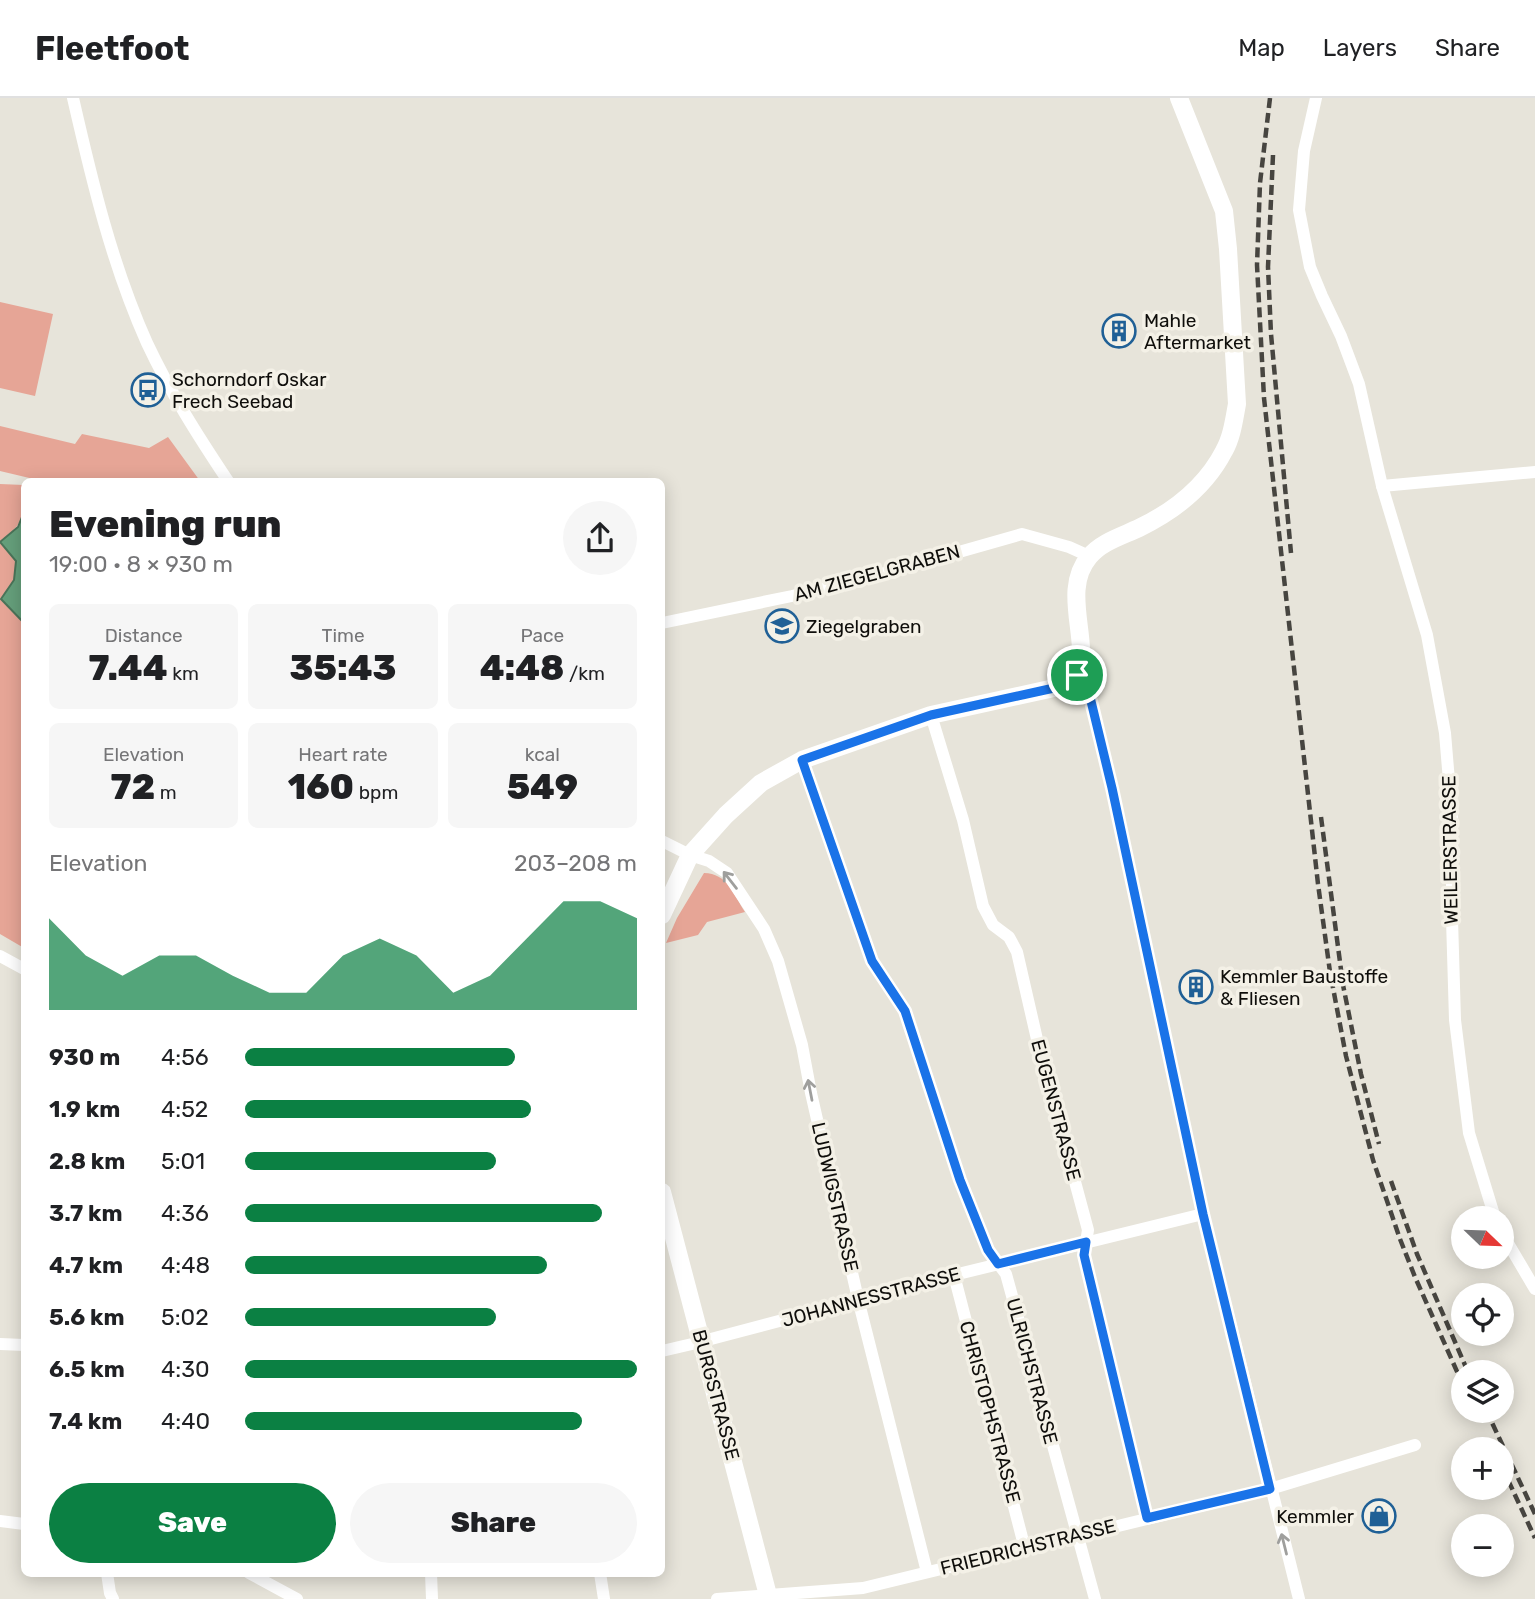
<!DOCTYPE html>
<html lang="en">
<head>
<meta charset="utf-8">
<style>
  body { margin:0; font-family:Rubik,sans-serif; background:#f6f6f6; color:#202124; height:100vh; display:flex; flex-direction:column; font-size:26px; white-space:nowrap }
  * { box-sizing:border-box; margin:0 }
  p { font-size:23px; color:#757577 }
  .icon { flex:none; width:38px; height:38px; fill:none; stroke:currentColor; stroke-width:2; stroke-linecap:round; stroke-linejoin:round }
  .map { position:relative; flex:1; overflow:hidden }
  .details { position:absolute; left:21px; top:380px; width:644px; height:1099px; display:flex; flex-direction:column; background:#fff; border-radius:10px; box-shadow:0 4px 18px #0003 }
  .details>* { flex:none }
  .needle { width:46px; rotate:113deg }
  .controls { position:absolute; left:1451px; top:1108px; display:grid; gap:14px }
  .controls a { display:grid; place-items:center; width:63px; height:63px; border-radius:50%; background:#fff; box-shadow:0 4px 18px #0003; font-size:35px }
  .pin { position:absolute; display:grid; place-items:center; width:60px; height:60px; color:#fff; margin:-30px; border:4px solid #fff; border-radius:50%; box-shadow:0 2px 7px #0007 }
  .round { display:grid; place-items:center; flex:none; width:74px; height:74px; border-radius:37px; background:#f6f6f6 }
  .summary { display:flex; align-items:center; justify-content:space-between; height:119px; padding:0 28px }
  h1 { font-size:38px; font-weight:800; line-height:52px }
  .stats { display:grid; grid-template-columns:repeat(3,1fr); gap:10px; height:119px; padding:7px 28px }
  .stats div { display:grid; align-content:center; border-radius:10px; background:#f6f6f6; text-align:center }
  .stats b { font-size:35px; font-weight:800 }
  .stats small { font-size:19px; font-weight:400 }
  .stats p { font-size:19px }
  .chart { height:196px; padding:14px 28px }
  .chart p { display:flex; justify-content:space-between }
  .chart svg { width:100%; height:126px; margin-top:7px; fill:#0b8043; opacity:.7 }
  .button { display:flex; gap:14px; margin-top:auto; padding:14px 28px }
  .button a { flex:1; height:80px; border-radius:42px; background:#0b8043; color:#fff; font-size:28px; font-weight:800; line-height:80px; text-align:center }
  .button a+a { background:#f6f6f6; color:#202124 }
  ul { padding:0 28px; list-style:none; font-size:23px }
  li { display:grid; grid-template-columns:112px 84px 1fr; align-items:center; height:52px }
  li i { height:18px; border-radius:9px; background:#0b8043 }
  header { display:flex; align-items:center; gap:42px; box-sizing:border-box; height:98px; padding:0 35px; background:#fff; border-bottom:2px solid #e0e0e0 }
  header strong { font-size:33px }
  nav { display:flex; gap:38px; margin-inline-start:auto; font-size:24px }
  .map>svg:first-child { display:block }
  .green { fill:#e6a596 }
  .water { fill:#659f7b; stroke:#4b7459; stroke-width:2 }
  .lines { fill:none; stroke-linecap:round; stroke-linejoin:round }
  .street { stroke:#fff; stroke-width:12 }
  .secondary { stroke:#fff; stroke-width:18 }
  .rail { stroke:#474540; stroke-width:4.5; stroke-dasharray:10 5; stroke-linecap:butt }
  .oneway { stroke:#9f9f9d }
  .route-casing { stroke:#fff; stroke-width:14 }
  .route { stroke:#1a73e8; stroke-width:9 }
  .labels { text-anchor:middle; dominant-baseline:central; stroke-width:7; stroke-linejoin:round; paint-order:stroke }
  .poi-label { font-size:19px; fill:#0f0e0b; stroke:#f4f1e7; text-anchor:start }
  .street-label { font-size:19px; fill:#0f0e0b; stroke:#f4f1e7 }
</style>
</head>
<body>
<header>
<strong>Fleetfoot</strong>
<nav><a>Map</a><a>Layers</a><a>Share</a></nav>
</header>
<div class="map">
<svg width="1535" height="1501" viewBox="0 0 1535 1501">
  <rect width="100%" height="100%" fill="#e7e4da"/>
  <g class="green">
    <polygon points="0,204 53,216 35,298 0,290"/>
    <polygon points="0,328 75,346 82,336 149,350 168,339 200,383 42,383 0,373"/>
    <path d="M0 386 24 387C24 419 26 423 0 444L16 463 14 482 1 501 24 525V850L0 836Z"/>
    <path d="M704 775C727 775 734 797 745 814L707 824 698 837 666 845 677 820Z"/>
  </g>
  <polygon class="water" points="24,414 24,525 1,501 14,482 16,463 0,444 18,429"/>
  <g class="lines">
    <g class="street">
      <path d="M73 0C92 83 112 167 147 245 170 294 198 338 228 383"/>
      <polyline points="1316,0 1304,53 1299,112 1310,169 1322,198 1341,238 1359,286 1382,388 1427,537 1445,635 1452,719 1452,821 1455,922 1469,1035 1495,1120"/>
      <polyline points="1382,388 1535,374"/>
      <polyline points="662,525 792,498 871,479 1022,436 1069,449 1089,458"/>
      <polyline points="1077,577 1090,599 1112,690 1203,1116 1299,1501"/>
      <polyline points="931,617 963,722 983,808 993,827 1009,839 1017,854 1039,950 1088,1132 1084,1157 1147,1420"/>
      <polyline points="802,662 872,863 905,913 960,1081 988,1152 1006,1176 1095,1501"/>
      <polyline points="662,743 690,757 709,763 727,775 764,831 778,863 802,947 811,995 858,1201 927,1474"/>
      <polyline points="0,858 24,871"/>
      <polyline points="1502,1135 1535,1191"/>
      <polyline points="954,1177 1025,1451"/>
      <polyline points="0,1246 24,1247"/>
      <polyline points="662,1253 692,1246 954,1177 1203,1116"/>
      <polyline points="0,1423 24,1426"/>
      <polyline points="107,1475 110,1495 113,1501"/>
      <polyline points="249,1475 297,1501"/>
      <polyline points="431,1475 432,1501"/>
      <polyline points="600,1475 604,1501"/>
      <polyline points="717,1501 863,1490 1270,1391 1415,1347"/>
    </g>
    <g class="secondary">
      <path d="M662 817 690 757 726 717 761 685 802 662 931 617 1054 590C1063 587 1072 585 1077 577 1082 570 1082 560 1081 551 1080 521 1067 485 1089 459 1101 444 1122 438 1139 430 1174 413 1206 388 1224 353 1232 339 1234 322 1237 306L1228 151 1224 113 1179 0"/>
      <polyline points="662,1094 769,1501"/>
    </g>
    <g class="rail">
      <polyline points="1270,0 1260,85 1257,167 1264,300 1318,786 1330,874 1346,958 1373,1062 1400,1141 1415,1179 1463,1287"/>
      <polyline points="1273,57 1268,169 1271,236 1291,455"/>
      <polyline points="1321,719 1343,887 1361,976 1379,1046"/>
      <polyline points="1391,1083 1417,1156 1468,1274"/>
      <polyline points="1486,1312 1535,1416"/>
      <polyline points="1502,1369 1535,1440"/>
    </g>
  </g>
  <defs><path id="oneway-shaft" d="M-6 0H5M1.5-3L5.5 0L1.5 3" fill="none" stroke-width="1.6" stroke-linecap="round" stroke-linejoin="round" transform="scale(1.75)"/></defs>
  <g class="oneway">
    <use href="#oneway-shaft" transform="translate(730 782) rotate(-128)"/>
    <use href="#oneway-shaft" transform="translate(810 992) rotate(-101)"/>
    <use href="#oneway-shaft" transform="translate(1284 1446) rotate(-104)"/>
  </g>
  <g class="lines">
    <defs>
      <polygon id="route" points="1077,577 1090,599 1112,690 1203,1116 1270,1391 1147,1420 1084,1157 1086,1144 998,1166 988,1152 960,1082 905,913 872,863 802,662 931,617 1054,590 1068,585"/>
    </defs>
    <use href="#route" class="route-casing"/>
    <use href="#route" class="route"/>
  </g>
  <defs>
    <symbol id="building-ring" viewBox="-11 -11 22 22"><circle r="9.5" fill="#f4f1e7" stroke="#206096" stroke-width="1.5"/><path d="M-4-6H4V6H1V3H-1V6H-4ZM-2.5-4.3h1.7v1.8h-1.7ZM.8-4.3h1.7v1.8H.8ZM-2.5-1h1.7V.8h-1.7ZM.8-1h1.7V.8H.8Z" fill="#206096"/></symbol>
    <symbol id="bus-ring" viewBox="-11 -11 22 22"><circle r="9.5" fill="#f4f1e7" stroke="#206096" stroke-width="1.5"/><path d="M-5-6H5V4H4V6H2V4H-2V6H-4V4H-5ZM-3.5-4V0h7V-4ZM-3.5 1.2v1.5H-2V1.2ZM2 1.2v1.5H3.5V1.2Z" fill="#206096"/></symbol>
    <symbol id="school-ring" viewBox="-11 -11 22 22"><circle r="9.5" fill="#f4f1e7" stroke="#206096" stroke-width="1.5"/><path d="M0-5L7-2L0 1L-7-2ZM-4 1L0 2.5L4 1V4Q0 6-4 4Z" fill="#206096"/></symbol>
    <symbol id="shop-ring" viewBox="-11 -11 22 22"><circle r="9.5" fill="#f4f1e7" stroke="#206096" stroke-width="1.5"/><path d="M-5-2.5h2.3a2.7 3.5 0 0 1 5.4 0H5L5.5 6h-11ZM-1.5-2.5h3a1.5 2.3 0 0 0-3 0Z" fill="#206096"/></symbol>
  </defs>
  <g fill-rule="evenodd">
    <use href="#building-ring" x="1100" y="214" width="38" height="38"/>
    <use href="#bus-ring" x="129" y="273" width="38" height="38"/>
    <use href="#school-ring" x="763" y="509" width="38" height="38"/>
    <use href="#building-ring" x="1177" y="870" width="38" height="38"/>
    <use href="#shop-ring" x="1360" y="1399" width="38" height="38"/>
  </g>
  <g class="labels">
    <g class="poi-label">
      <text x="1144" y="222">Mahle<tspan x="1144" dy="22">Aftermarket</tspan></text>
      <text x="172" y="281">Schorndorf Oskar<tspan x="172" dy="22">Frech Seebad</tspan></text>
      <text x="806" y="528">Ziegelgraben</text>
      <text x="1220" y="878">Kemmler Baustoffe<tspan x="1220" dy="22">&amp; Fliesen</tspan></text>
      <text x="1354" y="1418" text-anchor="end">Kemmler</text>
    </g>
    <g class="street-label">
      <text transform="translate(877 475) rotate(-15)">AM ZIEGELGRABEN</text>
      <text transform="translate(1450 752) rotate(-91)">WEILERSTRASSE</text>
      <text transform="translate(1056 1012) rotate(75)">EUGENSTRASSE</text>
      <text transform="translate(835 1099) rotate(77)">LUDWIGSTRASSE</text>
      <text transform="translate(871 1199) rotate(-15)">JOHANNESSTRASSE</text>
      <text transform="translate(1032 1273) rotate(75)">ULRICHSTRASSE</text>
      <text transform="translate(716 1297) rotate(75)">BURGSTRASSE</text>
      <text transform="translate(990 1314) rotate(75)">CHRISTOPHSTRASSE</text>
      <text transform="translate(1028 1449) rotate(-14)">FRIEDRICHSTRASSE</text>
    </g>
  </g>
</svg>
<div class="controls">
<a><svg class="needle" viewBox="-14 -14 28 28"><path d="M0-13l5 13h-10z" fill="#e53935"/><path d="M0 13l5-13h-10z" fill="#757577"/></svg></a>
<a><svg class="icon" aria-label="locate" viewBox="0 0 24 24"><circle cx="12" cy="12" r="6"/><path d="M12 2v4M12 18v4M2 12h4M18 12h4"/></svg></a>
<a><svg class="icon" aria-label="layers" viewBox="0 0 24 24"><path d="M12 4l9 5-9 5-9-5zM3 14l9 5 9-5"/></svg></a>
<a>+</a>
<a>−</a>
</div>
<div class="pin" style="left:1077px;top:577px;background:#1e9e55"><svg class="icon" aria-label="arrive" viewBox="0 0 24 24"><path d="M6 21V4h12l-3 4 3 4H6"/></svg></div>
<section class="details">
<div class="summary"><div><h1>Evening run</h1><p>19:00 · 8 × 930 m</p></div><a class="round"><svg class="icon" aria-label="share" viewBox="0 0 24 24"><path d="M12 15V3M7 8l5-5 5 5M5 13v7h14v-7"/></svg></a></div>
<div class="stats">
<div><p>Distance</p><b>7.44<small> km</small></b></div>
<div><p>Time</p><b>35:43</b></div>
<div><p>Pace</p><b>4:48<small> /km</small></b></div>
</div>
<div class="stats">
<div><p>Elevation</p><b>72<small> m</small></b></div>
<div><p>Heart rate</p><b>160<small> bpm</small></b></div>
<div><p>kcal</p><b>549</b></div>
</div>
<div class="chart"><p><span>Elevation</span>203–208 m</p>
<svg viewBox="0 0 160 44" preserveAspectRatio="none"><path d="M0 44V12L10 25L20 32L30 25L40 25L50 32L60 38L70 38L80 25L90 19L100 25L110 38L120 32L130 19L140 6L150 6L160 12V44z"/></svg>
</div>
<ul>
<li><b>930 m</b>4:56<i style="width:69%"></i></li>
<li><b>1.9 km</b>4:52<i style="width:73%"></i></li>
<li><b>2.8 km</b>5:01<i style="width:64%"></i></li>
<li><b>3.7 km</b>4:36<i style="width:91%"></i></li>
<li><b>4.7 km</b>4:48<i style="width:77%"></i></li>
<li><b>5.6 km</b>5:02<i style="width:64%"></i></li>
<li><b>6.5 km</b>4:30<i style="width:100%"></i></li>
<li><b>7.4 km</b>4:40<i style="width:86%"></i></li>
</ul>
<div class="button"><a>Save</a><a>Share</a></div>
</section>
</div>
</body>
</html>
